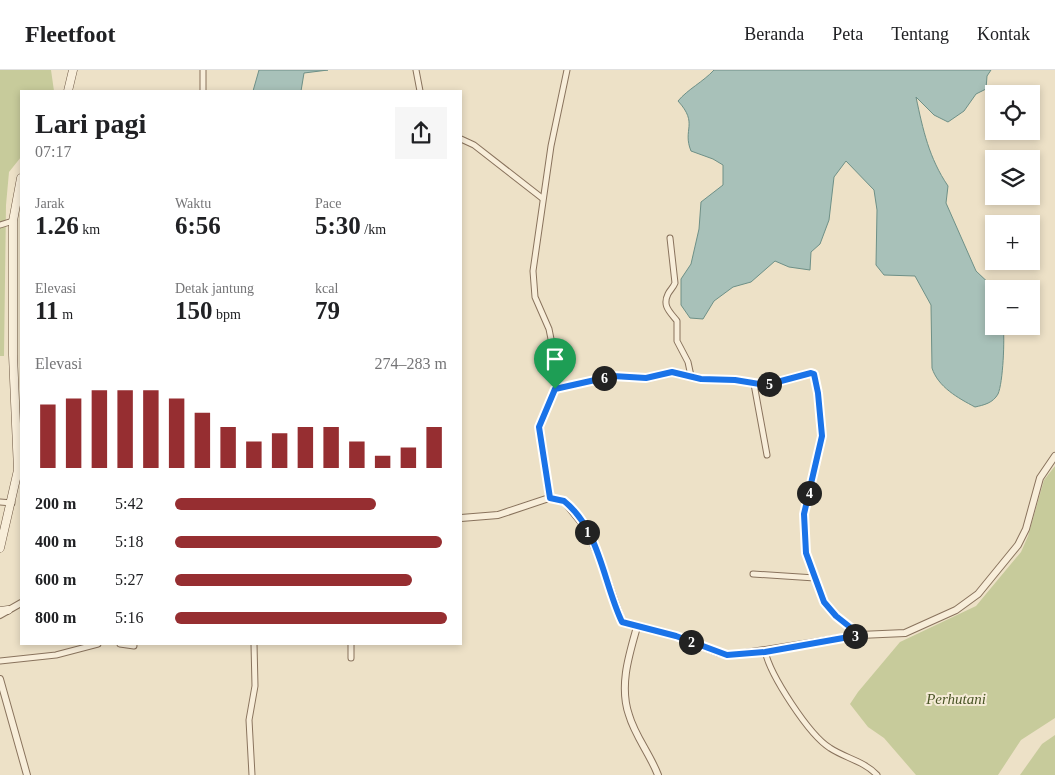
<!DOCTYPE html>
<html lang="id">
<head>
<meta charset="utf-8">
<style>
  body { margin:0; font-family:"Times New Roman",serif; background:#f6f6f6; color:#202124; height:100vh; display:flex; flex-direction:column; font-size:19px; white-space:nowrap }
  * { box-sizing:border-box; margin:0 }
  p { font-size:16px; color:#757577 }
  .icon { flex:none; width:28px; height:28px; fill:none; stroke:currentColor; stroke-width:2; stroke-linecap:round; stroke-linejoin:round }
  .map { position:relative; flex:1; overflow:hidden }
  .panel { position:absolute; left:20px; top:20px; width:442px; height:555px; display:flex; flex-direction:column; background:#fff; border-radius:0px; box-shadow:0 2px 8px #0003 }
  .panel>* { flex:none }
  .fabs { position:absolute; left:985px; top:15px; display:grid; gap:10px }
  .fabs a { display:grid; place-items:center; width:55px; height:55px; border-radius:0px; background:#fff; box-shadow:0 2px 8px #0003; font-size:25px }
  .pin { position:absolute; display:grid; place-items:center; width:42px; height:42px; color:#fff; margin:-51px -21px; border-radius:50% 50% 50% 0; rotate:-45deg; box-shadow:0 0 5px #0007 }
  .pin .icon { rotate:45deg }
  .km { position:absolute; width:25px; height:25px; margin:-12px; border-radius:50%; background:#222; color:#fff; font-size:14px; line-height:25px; text-align:center }
  .round { display:grid; place-items:center; flex:none; width:52px; height:52px; border-radius:0px; background:#f6f6f6 }
  .headline { display:flex; align-items:center; justify-content:space-between; height:85px; padding:0 15px }
  h1 { font-size:28px; font-weight:600; line-height:38px }
  .figures { display:grid; grid-template-columns:repeat(3,1fr); gap:8px; height:85px; padding:5px 15px }
  .figures div { display:grid; align-content:center }
  .figures b { font-size:25px; font-weight:600 }
  .figures small { font-size:14px; font-weight:400 }
  .figures p { font-size:14px }
  .chart { height:140px; padding:10px 15px }
  .chart p { display:flex; justify-content:space-between }
  .chart svg { width:100%; height:90px; margin-top:5px; stroke:#962e31; stroke-width:6 }
  ul { padding:0 15px; list-style:none; font-size:16px }
  li { display:grid; grid-template-columns:80px 60px 1fr; align-items:center; height:38px }
  li i { height:12px; border-radius:6px; background:#962e31 }
  header { display:flex; align-items:center; gap:30px; box-sizing:border-box; height:70px; padding:0 25px; background:#fff; border-bottom:1px solid #e0e0e0 }
  header strong { font-size:24px }
  nav { display:flex; gap:28px; margin-inline-start:auto; font-size:18px }
  .map>svg:first-child { display:block }
  .green { fill:#c7cb9b }
  .water { fill:#a8c1b9; stroke:#6e9087 }
  .lines { fill:none; stroke-linecap:round; stroke-linejoin:round }
  .minor-casing { stroke:#89735d; stroke-width:7 }
  .tertiary-casing { stroke:#89735d; stroke-width:8 }
  .secondary-casing { stroke:#6a5440; stroke-width:9 }
  .minor { stroke:#f8eeda; stroke-width:5 }
  .tertiary { stroke:#f8eeda; stroke-width:6 }
  .secondary { stroke:#f8eeda; stroke-width:8 }
  .route-casing { stroke:#fff; stroke-width:10 }
  .route { stroke:#1a73e8; stroke-width:6 }
  .labels { text-anchor:middle; dominant-baseline:central; stroke-width:4; stroke-linejoin:round; paint-order:stroke }
  .park-label { font-size:15px; font-style:italic; fill:#4a5527; stroke:#f5ebd6 }
</style>
</head>
<body>
<header>
<strong>Fleetfoot</strong>
<nav><a>Beranda</a><a>Peta</a><a>Tentang</a><a>Kontak</a></nav>
</header>
<div class="map">
<svg width="1055" height="705" viewBox="0 0 1055 705">
  <rect width="100%" height="100%" fill="#ede1c7"/>
  <g class="green">
    <polygon points="0,0 51,0 54,21 21,21 21,87 9,102 6,135 4,286 0,286"/>
    <polygon points="1055,396 1055,648 1021,670 998,705 916,705 884,668 868,657 850,634 858,622 900,572 976,536 1021,482 1028,466 1044,410"/>
    <polygon points="1055,665 1055,705 1020,705 1042,674"/>
  </g>
  <g class="water">
    <polygon points="259,0 328,0 304,3 301,21 253,21"/>
    <path d="M714 0H991L987 6 986 19 976 24 964 41 948 52 934 45 916 27C923 60 929 88 948 116L946 133 976 201 995 219 994 256H1003C1005 268 1003 313 998 324 993 333 984 335 975 337 958 328 938 317 932 298L931 235 915 206 884 205 876 195 877 140 874 120 846 91 834 107 829 150 820 174 811 182 810 200 789 197 775 191 751 212 733 217 714 231 703 249 690 248 681 235V209L691 194 699 159 701 132 723 115V95L713 89 691 81C682 59 699 54 678 31 688 19 703 12 714 0Z"/>
  </g>
  <g class="lines">
    <defs>
      <g id="minor">
        <polyline points="416,0 420,21"/>
        <polyline points="203,21 203,0"/>
        <polyline points="461,69 474,75 542,128"/>
        <polyline points="0,155 13,151"/>
        <path d="M670 168 675 213C673 218 670 220 668 224 662 236 670 242 677 251V271L688 292 691 306"/>
        <polyline points="754,314 767,385"/>
        <polyline points="555,319 613,306 646,308 676,302 701,309 735,310 766,315 811,303 814,305 819,323 822,367 804,444 806,483 823,532 836,546 860,565"/>
        <polyline points="549,428 539,357 555,319 556,294 549,259 535,227 533,201 551,76 567,0"/>
        <polyline points="0,432 12,433"/>
        <polyline points="753,504 815,508"/>
        <polyline points="120,574 134,576"/>
        <polyline points="351,574 351,588"/>
        <path d="M765 581C770 605 809 665 830 678 845 688 864 691 877 705"/>
        <polyline points="0,591 56,585 98,574"/>
        <polyline points="252,705 249,650 255,616 254,574"/>
      </g>
      <g id="tertiary">
        <polyline points="461,448 498,445 549,428 564,431 585,457 600,489 622,552 676,566 719,583 733,585 860,565 905,563 956,540 978,524 1018,475 1026,459 1040,408 1055,386"/>
        <polyline points="0,545 21,533"/>
        <path d="M637 557C629 585 619 616 629 645 635 666 650 684 658 705"/>
        <polyline points="0,609 27,705"/>
      </g>
      <g id="secondary">
        <polyline points="68,21 73,0"/>
        <polyline points="0,478 18,400 13,285 13,151 21,108"/>
        <polyline points="0,541 8,540"/>
      </g>
    </defs>
    <use href="#minor" class="minor-casing"/>
    <use href="#tertiary" class="tertiary-casing"/>
    <use href="#secondary" class="secondary-casing"/>
    <use href="#minor" class="minor"/>
    <use href="#tertiary" class="tertiary"/>
    <use href="#secondary" class="secondary"/>
  </g>
  <g class="lines">
    <defs>
      <path id="route" d="M672 302 701 309 735 310 766 315 811 303 814 304 818 323 822 366 804 444 806 483 824 532 836 546 860 565 765 582 727 585 676 566 622 552C603 512 600 460 564 431L550 428 539 357 555 319 613 306 646 308Z"/>
    </defs>
    <use href="#route" class="route-casing"/>
    <use href="#route" class="route"/>
  </g>
  <g class="labels">
    <g class="park-label">
      <text x="956" y="629">Perhutani</text>
    </g>
  </g>
</svg>
<div class="fabs">
<a><svg class="icon" aria-label="locate" viewBox="0 0 24 24"><circle cx="12" cy="12" r="6"/><path d="M12 2v4M12 18v4M2 12h4M18 12h4"/></svg></a>
<a><svg class="icon" aria-label="layers" viewBox="0 0 24 24"><path d="M12 4l9 5-9 5-9-5zM3 14l9 5 9-5"/></svg></a>
<a>+</a>
<a>−</a>
</div>
<div class="pin" style="left:555px;top:319px;background:#1e9e55"><svg class="icon" aria-label="arrive" viewBox="0 0 24 24"><path d="M6 21V4h12l-3 4 3 4H6"/></svg></div>
<b class="km" style="left:587px;top:462px">1</b>
<b class="km" style="left:691px;top:572px">2</b>
<b class="km" style="left:855px;top:566px">3</b>
<b class="km" style="left:809px;top:423px">4</b>
<b class="km" style="left:769px;top:314px">5</b>
<b class="km" style="left:604px;top:308px">6</b>
<section class="panel">
<div class="headline"><div><h1>Lari pagi</h1><p>07:17</p></div><a class="round"><svg class="icon" aria-label="share" viewBox="0 0 24 24"><path d="M12 15V3M7 8l5-5 5 5M5 13v7h14v-7"/></svg></a></div>
<div class="figures">
<div><p>Jarak</p><b>1.26<small> km</small></b></div>
<div><p>Waktu</p><b>6:56</b></div>
<div><p>Pace</p><b>5:30<small> /km</small></b></div>
</div>
<div class="figures">
<div><p>Elevasi</p><b>11<small> m</small></b></div>
<div><p>Detak jantung</p><b>150<small> bpm</small></b></div>
<div><p>kcal</p><b>79</b></div>
</div>
<div class="chart"><p><span>Elevasi</span>274–283 m</p>
<svg viewBox="0 0 160 44" preserveAspectRatio="none"><path d="M5 44V13M15 44V10M25 44V6M35 44V6M45 44V6M55 44V10M65 44V17M75 44V24M85 44V31M95 44V27M105 44V24M115 44V24M125 44V31M135 44V38M145 44V34M155 44V24"/></svg>
</div>
<ul>
<li><b>200 m</b>5:42<i style="width:74%"></i></li>
<li><b>400 m</b>5:18<i style="width:98%"></i></li>
<li><b>600 m</b>5:27<i style="width:87%"></i></li>
<li><b>800 m</b>5:16<i style="width:100%"></i></li>
</ul>
</section>
</div>
</body>
</html>
